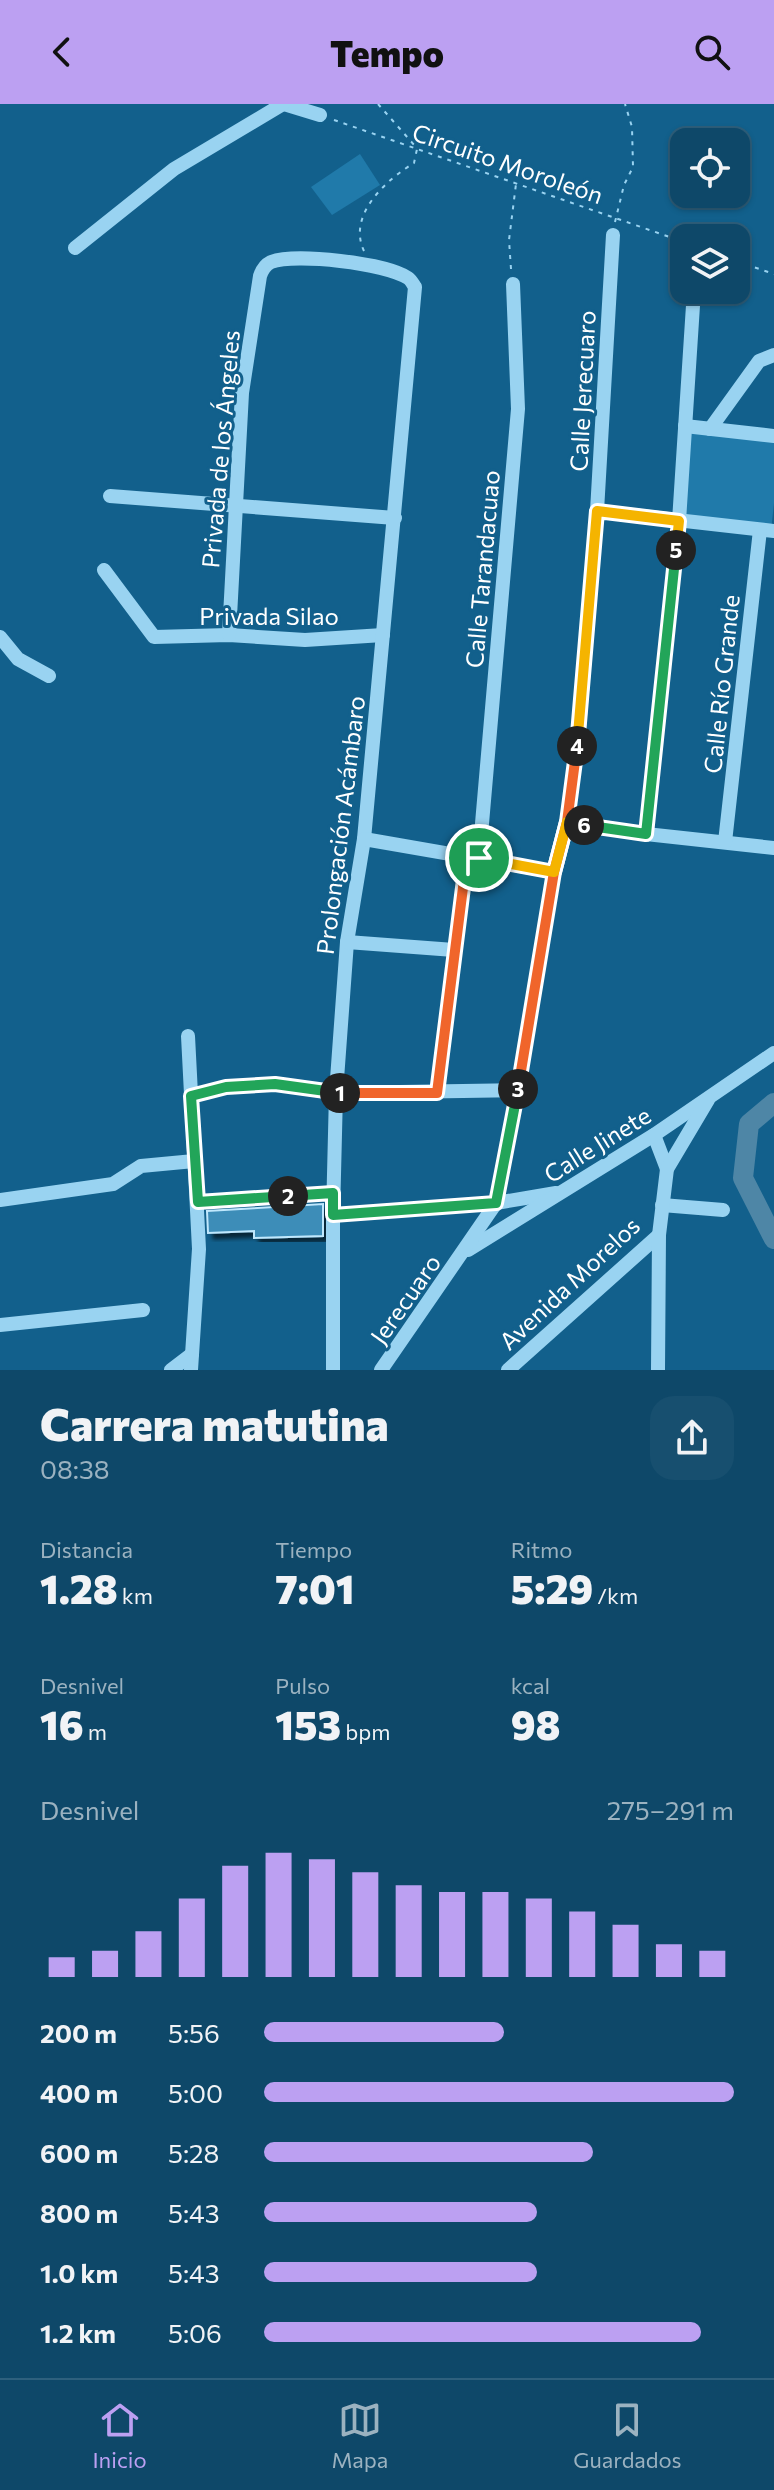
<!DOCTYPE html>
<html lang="es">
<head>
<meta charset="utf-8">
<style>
  body { margin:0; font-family:Commissioner,sans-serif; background:#174f6f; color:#f1f3f6; height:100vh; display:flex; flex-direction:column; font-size:30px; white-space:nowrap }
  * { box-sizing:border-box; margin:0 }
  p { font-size:26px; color:#9bb2c0 }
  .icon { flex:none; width:44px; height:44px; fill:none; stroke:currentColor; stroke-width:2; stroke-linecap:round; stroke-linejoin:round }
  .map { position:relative; height:1266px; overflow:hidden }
  .side { display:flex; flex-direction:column; background:#0e4869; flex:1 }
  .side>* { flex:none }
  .fabs { position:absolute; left:670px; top:24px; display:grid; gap:16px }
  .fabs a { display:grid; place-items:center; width:80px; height:80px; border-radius:16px; background:#0e4869; box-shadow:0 2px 6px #0004,0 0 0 2px #2e607d; font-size:40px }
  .pin { position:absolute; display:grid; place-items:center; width:68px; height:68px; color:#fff; margin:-34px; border:4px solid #fff; border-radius:50%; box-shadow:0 2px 8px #0007 }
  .km { position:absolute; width:40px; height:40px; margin:-20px; border-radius:50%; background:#222; color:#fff; font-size:22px; line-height:40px; text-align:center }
  .round { display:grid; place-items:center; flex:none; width:84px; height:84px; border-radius:24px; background:#174f6f }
  .headline { display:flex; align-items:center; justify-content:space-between; height:136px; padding:0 40px }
  h1 { font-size:44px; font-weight:800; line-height:60px }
  .metrics { display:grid; grid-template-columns:repeat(3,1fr); gap:12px; height:136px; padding:8px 40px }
  .metrics div { display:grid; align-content:center }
  .metrics b { font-size:40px; font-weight:800 }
  .metrics small { font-size:22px; font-weight:400 }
  .metrics p { font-size:22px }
  .chart { height:224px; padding:16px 40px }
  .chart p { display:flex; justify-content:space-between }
  .chart svg { width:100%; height:144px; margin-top:8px; stroke:#bca0f2; stroke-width:6 }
  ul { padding:0 40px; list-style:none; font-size:26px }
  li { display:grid; grid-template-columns:128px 96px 1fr; align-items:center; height:60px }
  li i { height:20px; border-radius:10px; background:#bca0f2 }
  header { display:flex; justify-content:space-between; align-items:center; height:104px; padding:0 40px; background:#bca0f2; color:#111; font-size:36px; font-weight:800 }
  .tab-bar { display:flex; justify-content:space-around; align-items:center; height:112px; border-top:2px solid #2e607d; background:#0e4869; font-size:22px; color:#9bb2c0 }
  .tab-bar a { display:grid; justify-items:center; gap:4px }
  .tab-bar .current { color:#bca0f2 }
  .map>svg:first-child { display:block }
  .green { fill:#207aaa }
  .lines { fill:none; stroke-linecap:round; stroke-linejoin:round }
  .river { stroke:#4e86a6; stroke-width:20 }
  .building { fill:#3e8db8; stroke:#c0e8fd; stroke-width:2; filter:url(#shadow) }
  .path { stroke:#99d3f1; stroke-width:2; stroke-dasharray:4 6; stroke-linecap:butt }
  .minor { stroke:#99d3f1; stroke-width:14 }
  .split-1-casing { stroke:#fff; stroke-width:16 }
  .split-2-casing { stroke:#fff; stroke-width:16 }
  .split-3-casing { stroke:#fff; stroke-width:16 }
  .split-4-casing { stroke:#fff; stroke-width:16 }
  .split-5-casing { stroke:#fff; stroke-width:16 }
  .split-6-casing { stroke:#fff; stroke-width:16 }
  .split-7-casing { stroke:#fff; stroke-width:16 }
  .split-1 { stroke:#f0652b; stroke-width:10 }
  .split-2 { stroke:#22a559; stroke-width:10 }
  .split-3 { stroke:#22a559; stroke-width:10 }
  .split-4 { stroke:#f0652b; stroke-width:10 }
  .split-5 { stroke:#f5b400; stroke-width:10 }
  .split-6 { stroke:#22a559; stroke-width:10 }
  .split-7 { stroke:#f5b400; stroke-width:10 }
  .labels { text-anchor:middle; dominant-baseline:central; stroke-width:6; stroke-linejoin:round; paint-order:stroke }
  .street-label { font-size:24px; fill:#fff; stroke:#12608c }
</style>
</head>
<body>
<header><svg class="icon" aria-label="back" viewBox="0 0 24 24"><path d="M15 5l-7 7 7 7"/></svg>Tempo<svg class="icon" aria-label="search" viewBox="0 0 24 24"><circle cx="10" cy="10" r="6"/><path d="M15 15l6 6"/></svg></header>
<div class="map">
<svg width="774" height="1266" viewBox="0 0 774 1266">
  <defs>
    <filter id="shadow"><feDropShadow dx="5.5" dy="5.5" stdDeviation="2" flood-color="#0009"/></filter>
  </defs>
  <rect width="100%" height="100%" fill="#12608c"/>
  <g class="green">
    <polygon points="360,50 380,81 332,111 311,83"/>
    <polygon points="685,322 774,332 774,399 771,427 679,417"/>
  </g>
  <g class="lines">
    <polyline class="river" points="774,999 749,1020 743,1074 774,1135"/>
  </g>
  <polygon class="building" points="323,1100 323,1132 254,1134 254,1127 208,1129 207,1107"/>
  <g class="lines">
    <g class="path">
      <polyline points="378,0 416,43"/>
      <polyline points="334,16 684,138"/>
      <polyline points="615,118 624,81 633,63 632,23 625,0"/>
      <path d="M364 147C347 111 386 76 414 59L417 45"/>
      <polyline points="736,157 774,170"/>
      <polyline points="511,165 509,136 516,80"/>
    </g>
    <g class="minor">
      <polyline points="284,0 320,11"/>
      <polyline points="75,144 174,65 283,0"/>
      <polyline points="685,322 774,332"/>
      <polyline points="710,325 759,257 774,251"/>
      <polyline points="110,392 395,414"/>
      <polyline points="597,407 774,427"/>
      <polyline points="104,466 154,533 229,531 305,536 383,531"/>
      <path d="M229 531 242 289 260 172C262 166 265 161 271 158 296 149 385 159 408 174 411 176 413 180 415 183L364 735 347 838 336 989 333 1111V1266"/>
      <polyline points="0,533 18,555 49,572"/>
      <polyline points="567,718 646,730 774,744"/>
      <polyline points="646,730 679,417 694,186"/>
      <polyline points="364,735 554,768"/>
      <polyline points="725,738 760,426"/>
      <polyline points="479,754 518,305 513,180"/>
      <polyline points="347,838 454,846"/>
      <polyline points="188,932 199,1145 191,1266"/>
      <polyline points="437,989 467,752"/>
      <polyline points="191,992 226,983 275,980 336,989 518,986"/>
      <polyline points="654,1031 667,1065"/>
      <polyline points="0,1096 113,1080 141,1062 194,1057"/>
      <polyline points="198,1098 333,1089"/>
      <polyline points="662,1101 723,1106"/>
      <polyline points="333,1111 496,1099 556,1089"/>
      <polyline points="468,1146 654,1031 774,949"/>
      <polyline points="0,1221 143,1206"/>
      <polyline points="171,1266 192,1250"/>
      <polyline points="381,1266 496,1099 518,986 554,768 567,718 578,636 597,407 613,131"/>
      <polyline points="508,1266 659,1131"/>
      <polyline points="658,1266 659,1131 667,1065 708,996"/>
    </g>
  </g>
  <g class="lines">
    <defs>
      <polyline id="split-1" points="340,989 437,989 467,752 479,754"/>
      <polyline id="split-2" points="288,1092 198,1098 191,992 226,983 275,980 340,989"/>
      <polyline id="split-3" points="288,1092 333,1089 333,1111 496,1099 518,985"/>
      <polyline id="split-4" points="518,985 554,768 567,718 577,642"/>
      <polyline id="split-5" points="577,642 597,407 679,417 676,446"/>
      <polyline id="split-6" points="584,721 646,730 676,446"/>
      <polyline id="split-7" points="479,754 554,768 567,718 584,721"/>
    </defs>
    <use href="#split-1" class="split-1-casing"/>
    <use href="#split-2" class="split-2-casing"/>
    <use href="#split-3" class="split-3-casing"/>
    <use href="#split-4" class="split-4-casing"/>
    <use href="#split-5" class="split-5-casing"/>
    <use href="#split-6" class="split-6-casing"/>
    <use href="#split-7" class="split-7-casing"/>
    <use href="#split-1" class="split-1"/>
    <use href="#split-2" class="split-2"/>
    <use href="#split-3" class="split-3"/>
    <use href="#split-4" class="split-4"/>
    <use href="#split-5" class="split-5"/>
    <use href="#split-6" class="split-6"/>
    <use href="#split-7" class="split-7"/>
  </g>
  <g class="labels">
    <g class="street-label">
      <text transform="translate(508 59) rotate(19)">Circuito Moroleón</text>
      <text transform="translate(582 287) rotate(-87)">Calle Jerecuaro</text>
      <text transform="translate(220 345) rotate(-85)">Privada de los Ángeles</text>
      <text transform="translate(482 465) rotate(-85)">Calle Tarandacuao</text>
      <text x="269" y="511">Privada Silao</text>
      <text transform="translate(721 580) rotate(-84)">Calle Río Grande</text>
      <text transform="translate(340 721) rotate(-83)">Prolongación Acámbaro</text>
      <text transform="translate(597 1040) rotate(-32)">Calle Jinete</text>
      <text transform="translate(569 1179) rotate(-43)">Avenida Morelos</text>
      <text transform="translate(405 1195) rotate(-55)">Jerecuaro</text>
    </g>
  </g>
</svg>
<div class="fabs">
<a><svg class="icon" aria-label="locate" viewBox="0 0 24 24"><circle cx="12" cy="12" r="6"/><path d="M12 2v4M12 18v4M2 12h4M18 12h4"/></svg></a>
<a><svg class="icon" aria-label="layers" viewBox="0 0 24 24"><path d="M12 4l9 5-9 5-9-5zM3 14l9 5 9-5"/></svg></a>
</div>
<div class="pin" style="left:479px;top:754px;background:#1e9e55"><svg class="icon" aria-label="arrive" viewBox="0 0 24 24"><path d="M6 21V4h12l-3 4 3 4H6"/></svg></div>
<b class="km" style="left:340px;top:989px">1</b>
<b class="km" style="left:288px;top:1092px">2</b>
<b class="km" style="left:518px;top:985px">3</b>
<b class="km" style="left:577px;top:642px">4</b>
<b class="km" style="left:676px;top:446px">5</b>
<b class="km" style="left:584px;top:721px">6</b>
</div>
<section class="side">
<div class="headline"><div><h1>Carrera matutina</h1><p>08:38</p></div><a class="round"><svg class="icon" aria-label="share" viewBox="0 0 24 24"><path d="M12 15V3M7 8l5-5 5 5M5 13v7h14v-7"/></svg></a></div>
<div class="metrics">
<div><p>Distancia</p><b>1.28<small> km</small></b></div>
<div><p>Tiempo</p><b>7:01</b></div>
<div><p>Ritmo</p><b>5:29<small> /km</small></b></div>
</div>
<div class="metrics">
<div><p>Desnivel</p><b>16<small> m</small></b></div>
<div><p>Pulso</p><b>153<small> bpm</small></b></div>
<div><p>kcal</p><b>98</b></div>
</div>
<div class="chart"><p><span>Desnivel</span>275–291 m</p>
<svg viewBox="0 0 160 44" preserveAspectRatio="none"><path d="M5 44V38M15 44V36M25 44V30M35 44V20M45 44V10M55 44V6M65 44V8M75 44V12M85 44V16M95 44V18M105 44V18M115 44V20M125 44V24M135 44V28M145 44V34M155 44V36"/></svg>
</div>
<ul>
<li><b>200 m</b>5:56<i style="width:51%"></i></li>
<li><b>400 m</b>5:00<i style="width:100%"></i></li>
<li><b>600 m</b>5:28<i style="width:70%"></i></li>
<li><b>800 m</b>5:43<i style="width:58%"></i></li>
<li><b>1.0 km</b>5:43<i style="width:58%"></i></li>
<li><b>1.2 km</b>5:06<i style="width:93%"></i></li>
</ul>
</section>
<nav class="tab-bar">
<a class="current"><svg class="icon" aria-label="home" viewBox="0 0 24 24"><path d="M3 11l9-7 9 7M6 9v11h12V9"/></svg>Inicio</a>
<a><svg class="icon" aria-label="map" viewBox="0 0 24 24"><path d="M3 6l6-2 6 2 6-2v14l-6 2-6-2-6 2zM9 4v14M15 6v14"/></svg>Mapa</a>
<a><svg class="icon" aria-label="saved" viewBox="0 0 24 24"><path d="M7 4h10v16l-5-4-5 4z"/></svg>Guardados</a>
</nav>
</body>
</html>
